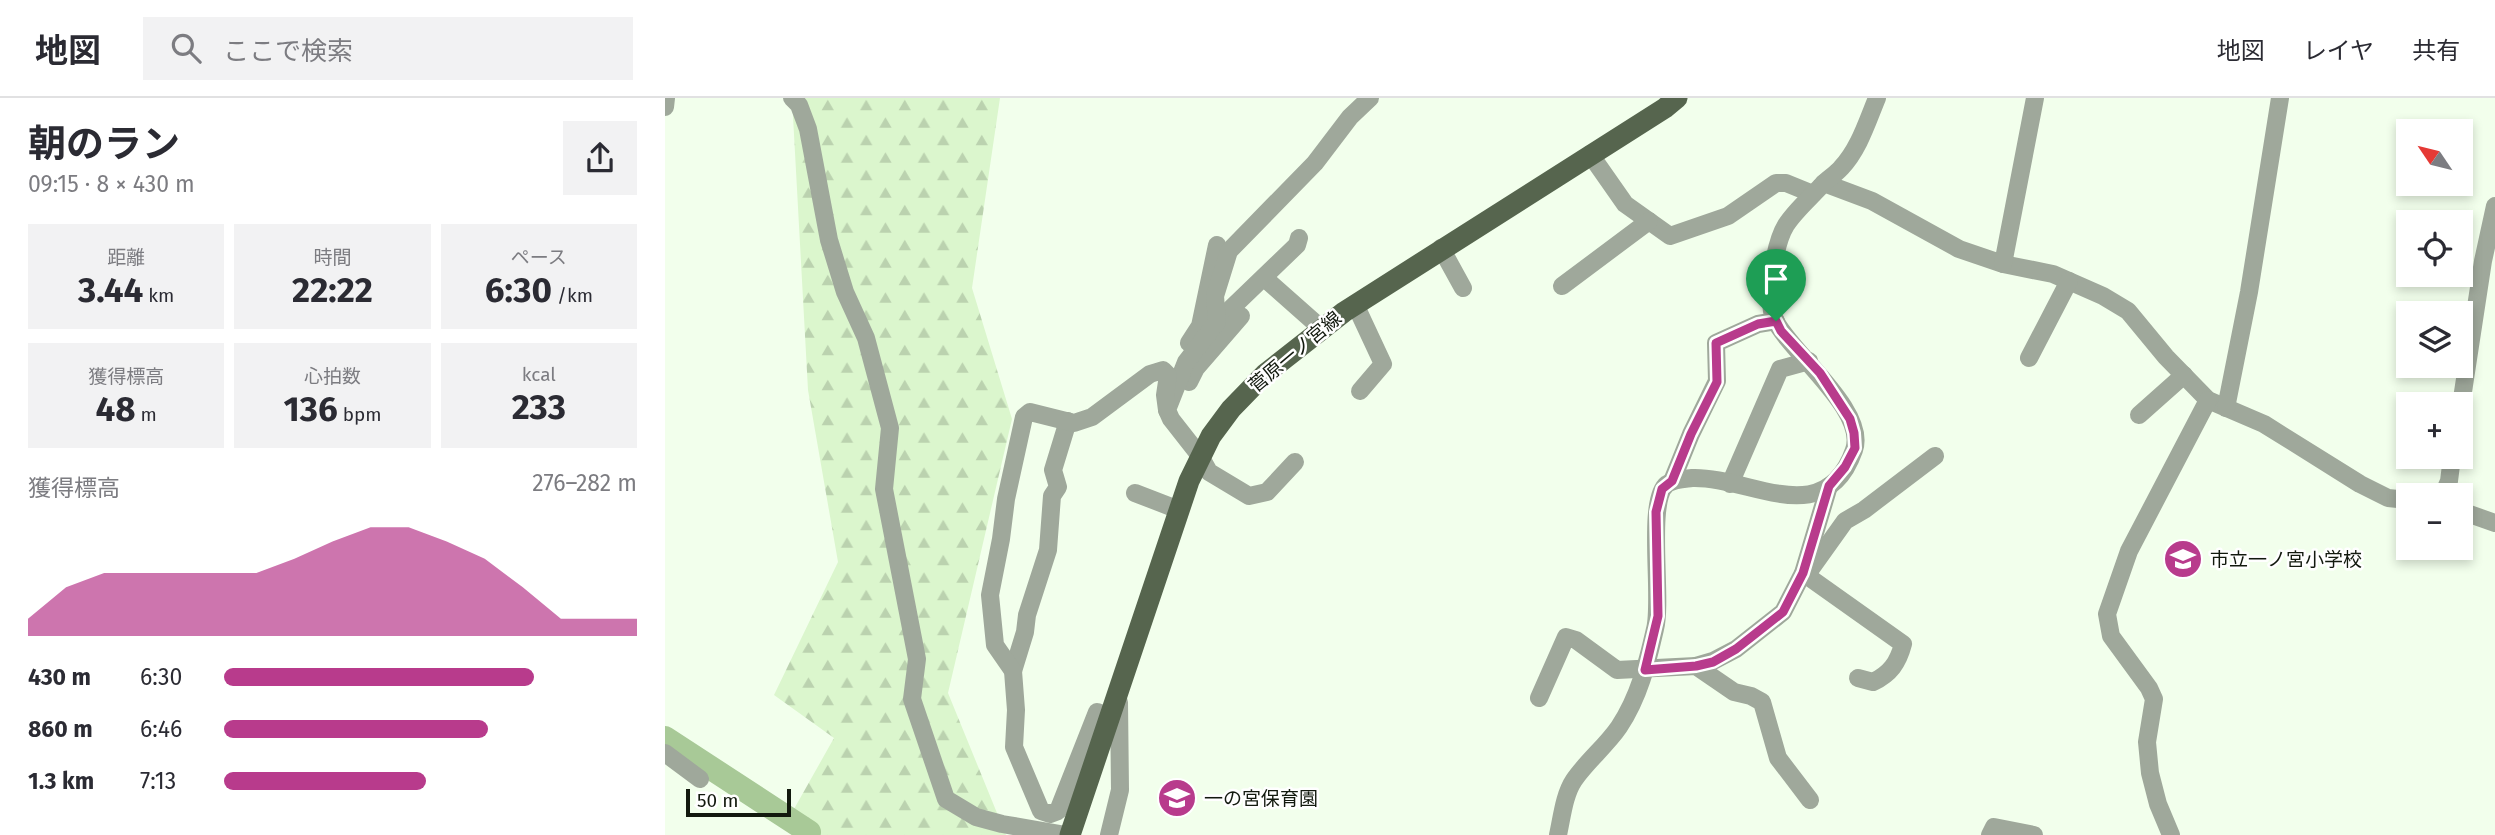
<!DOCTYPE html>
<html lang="ja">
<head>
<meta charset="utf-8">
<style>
  body { margin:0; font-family:"Fira Sans","Noto Sans JP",sans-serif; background:#f2f2f3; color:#2b2b33; height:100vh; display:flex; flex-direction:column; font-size:26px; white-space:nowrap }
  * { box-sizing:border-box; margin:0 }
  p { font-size:23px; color:#7c7c81 }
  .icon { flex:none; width:38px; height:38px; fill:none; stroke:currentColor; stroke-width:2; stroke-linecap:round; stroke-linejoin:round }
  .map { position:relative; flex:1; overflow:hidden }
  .sheet { display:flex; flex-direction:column; background:#fff; width:665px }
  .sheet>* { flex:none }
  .needle { width:46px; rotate:305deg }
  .buttons { position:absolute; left:1731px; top:21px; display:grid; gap:14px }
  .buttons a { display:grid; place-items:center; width:77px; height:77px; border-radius:0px; background:#fff; box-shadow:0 4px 10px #0003; font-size:35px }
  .scale { position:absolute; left:21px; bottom:18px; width:105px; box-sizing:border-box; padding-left:7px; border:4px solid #12190e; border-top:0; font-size:19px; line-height:24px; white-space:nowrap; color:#12190e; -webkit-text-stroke:5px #fff; paint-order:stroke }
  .pin { position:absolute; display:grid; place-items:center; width:60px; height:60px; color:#fff; margin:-72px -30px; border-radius:50% 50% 50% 0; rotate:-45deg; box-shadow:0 0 7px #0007 }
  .pin .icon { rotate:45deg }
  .round { display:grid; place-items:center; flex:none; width:74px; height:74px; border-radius:0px; background:#f2f2f3 }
  .summary { display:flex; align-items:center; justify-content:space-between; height:119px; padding:0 28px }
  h1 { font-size:38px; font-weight:700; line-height:52px }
  .metrics { display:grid; grid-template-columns:repeat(3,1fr); gap:10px; height:119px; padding:7px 28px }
  .metrics div { display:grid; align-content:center; border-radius:0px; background:#f2f2f3; text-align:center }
  .metrics b { font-size:35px; font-weight:700 }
  .metrics small { font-size:19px; font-weight:400 }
  .metrics p { font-size:19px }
  .chart { height:196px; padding:14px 28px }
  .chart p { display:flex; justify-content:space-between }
  .chart svg { width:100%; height:126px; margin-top:7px; fill:#b83b8c; opacity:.7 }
  ul { padding:0 28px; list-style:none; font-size:23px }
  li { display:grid; grid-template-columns:112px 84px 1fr; align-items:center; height:52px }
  li i { height:18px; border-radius:9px; background:#b83b8c }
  header { display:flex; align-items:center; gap:42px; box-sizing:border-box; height:98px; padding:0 35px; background:#fff; border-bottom:2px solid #e1e1e2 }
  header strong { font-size:33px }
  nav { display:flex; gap:38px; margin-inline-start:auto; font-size:24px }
  .search { width:490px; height:63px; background:#f2f2f3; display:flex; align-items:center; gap:18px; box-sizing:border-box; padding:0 24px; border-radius:0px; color:#7c7c81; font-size:26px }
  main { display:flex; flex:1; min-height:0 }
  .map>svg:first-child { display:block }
  .forest { fill:url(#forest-firs) }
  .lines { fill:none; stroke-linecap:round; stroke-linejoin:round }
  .river { stroke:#a8c997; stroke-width:24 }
  .minor { stroke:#9fa89b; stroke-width:18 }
  .major { stroke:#56654e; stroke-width:21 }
  .route-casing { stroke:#fff; stroke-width:14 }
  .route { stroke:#b83b8c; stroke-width:9 }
  .labels { text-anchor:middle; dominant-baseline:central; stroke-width:5; stroke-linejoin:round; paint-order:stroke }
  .street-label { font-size:19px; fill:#12190e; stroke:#fff }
  .poi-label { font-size:19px; fill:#12190e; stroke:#fff; text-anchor:start }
</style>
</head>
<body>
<header>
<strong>地図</strong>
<div class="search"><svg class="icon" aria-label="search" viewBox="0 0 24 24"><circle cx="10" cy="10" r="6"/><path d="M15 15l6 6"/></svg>ここで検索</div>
<nav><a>地図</a><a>レイヤ</a><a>共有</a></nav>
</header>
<main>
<section class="sheet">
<div class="summary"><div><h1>朝のラン</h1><p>09:15 · 8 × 430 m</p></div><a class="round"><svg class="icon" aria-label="share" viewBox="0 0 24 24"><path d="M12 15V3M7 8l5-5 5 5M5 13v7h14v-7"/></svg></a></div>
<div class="metrics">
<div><p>距離</p><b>3.44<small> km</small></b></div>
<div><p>時間</p><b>22:22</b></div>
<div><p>ペース</p><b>6:30<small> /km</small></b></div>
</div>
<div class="metrics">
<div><p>獲得標高</p><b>48<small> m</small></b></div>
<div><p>心拍数</p><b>136<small> bpm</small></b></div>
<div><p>kcal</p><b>233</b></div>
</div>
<div class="chart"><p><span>獲得標高</span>276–282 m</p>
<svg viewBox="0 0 160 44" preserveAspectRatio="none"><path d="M0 44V38L10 27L20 22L30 22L40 22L50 22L60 22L70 17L80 11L90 6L100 6L110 11L120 17L130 27L140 38L150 38L160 38V44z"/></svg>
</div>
<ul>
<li><b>430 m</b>6:30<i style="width:75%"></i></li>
<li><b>860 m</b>6:46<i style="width:64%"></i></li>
<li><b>1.3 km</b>7:13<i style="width:49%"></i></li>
</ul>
</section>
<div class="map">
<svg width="1830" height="737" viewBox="0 0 1830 737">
  <defs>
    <pattern id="forest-firs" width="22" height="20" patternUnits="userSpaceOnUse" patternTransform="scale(1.75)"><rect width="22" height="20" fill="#dbf6cd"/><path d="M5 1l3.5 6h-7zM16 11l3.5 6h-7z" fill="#bbd2af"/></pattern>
  </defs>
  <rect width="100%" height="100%" fill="#f2ffec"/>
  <polygon class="forest" points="127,0 335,0 307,190 347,321 283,595 341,737 137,737 129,711 169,640 109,597 173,464 143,292"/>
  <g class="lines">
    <polyline class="river" points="0,640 144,734"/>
    <g class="minor">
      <polyline points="127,0 134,7 143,31 164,142 180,194 201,240 225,330 219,391 252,561 247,601 281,701 311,719 337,726 401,737"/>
      <polyline points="0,9 1,0"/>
      <polyline points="925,56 960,106 1005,138 1063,118 1111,85 1121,85 1148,96"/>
      <polyline points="1159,85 1207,103 1294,151 1338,166 1388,176 1438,198 1463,213 1501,259 1543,302 1599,326 1695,386 1723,400 1743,402"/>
      <polyline points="776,150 798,190"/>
      <polyline points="1338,166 1370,0"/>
      <polyline points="605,185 657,231"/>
      <polyline points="897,188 984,123"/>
      <polyline points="690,206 718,266 695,293"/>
      <polyline points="552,224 632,147 634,140"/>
      <polyline points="524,245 535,228 552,147"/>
      <polyline points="1364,260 1404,183"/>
      <polyline points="524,284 531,270 576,218"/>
      <polyline points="1796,307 1818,163 1830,108"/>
      <polyline points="1561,310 1584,194 1615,0"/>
      <polyline points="1474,317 1519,277"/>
      <polyline points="630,364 602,394 584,398 544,374 535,358 506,321 502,312 521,264 552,224 550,198 564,153 650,65 685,19 705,0"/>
      <polyline points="1007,383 1026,336 1052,283 1051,245 1093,226 1111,223"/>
      <polyline points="1065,386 1115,271 1144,263"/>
      <polyline points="470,395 514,412"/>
      <polyline points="1778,397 1784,383 1787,359"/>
      <polyline points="1796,413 1830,425"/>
      <polyline points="1145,472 1180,423 1199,412 1270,358"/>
      <path d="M1138 475 1238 546C1233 565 1225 576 1208 584L1193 580"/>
      <polyline points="1031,568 1048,563 1071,551 1118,514 1138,475 1164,388"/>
      <polyline points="348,573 360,534 362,517 383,452 387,398 393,389 388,372 403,323"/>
      <polyline points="874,600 901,539 911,542 952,572 1031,568 1069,594 1086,598 1097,604 1113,660 1145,702"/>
      <polyline points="445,619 432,614 393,713 385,716 376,713 349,649 351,612 348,573 330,547 325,497 336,441 341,401 359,319 365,314 409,325 427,319 485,276 498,272 503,277 500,297 502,312"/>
      <polyline points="0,655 35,681"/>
      <polyline points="444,737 455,692 454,604"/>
      <path d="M893 737C897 719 899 697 909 682 922 663 941 648 954 629 974 599 982 566 990 531 998 501 981 402 1002 386 1009 381 1018 381 1027 380 1084 378 1160 435 1189 352 1203 312 1123 253 1109 220 1106 214 1106 205 1106 199 1105 180 1111 143 1121 127 1130 113 1145 100 1156 88 1162 81 1170 77 1176 70 1194 51 1202 24 1212 0"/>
      <polyline points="1325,737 1329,729 1369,737"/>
      <polyline points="1506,737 1493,706 1485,675 1482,644 1489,601 1484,590 1446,538 1442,516 1464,453 1543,302"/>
    </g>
    <polyline class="major" points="405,737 524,383 546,338 566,311 600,276 679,214 1000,10 1012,0"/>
  </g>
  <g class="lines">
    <defs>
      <polygon id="route" points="1111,223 1116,233 1155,275 1185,321 1189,335 1190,350 1180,369 1164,388 1138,475 1118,514 1071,551 1048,564 1031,568 980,572 993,518 991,414 997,391 1007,383 1026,336 1052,284 1051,245 1093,226"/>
    </defs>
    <use href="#route" class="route-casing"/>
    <use href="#route" class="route"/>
  </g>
  <defs>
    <symbol id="school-disc" viewBox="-11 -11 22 22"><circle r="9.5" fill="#b83b8c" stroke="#fff"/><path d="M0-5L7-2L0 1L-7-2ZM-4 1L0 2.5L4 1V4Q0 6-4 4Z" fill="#fff"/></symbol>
  </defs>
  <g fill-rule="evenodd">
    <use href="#school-disc" x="1496" y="439" width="44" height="44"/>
    <use href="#school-disc" x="490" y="678" width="44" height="44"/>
  </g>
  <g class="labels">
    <g class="street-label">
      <text transform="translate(630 254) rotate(-40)">菅原一ノ宮線</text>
    </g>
    <g class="poi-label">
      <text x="1545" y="461">市立一ノ宮小学校</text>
      <text x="539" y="700">一の宮保育園</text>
    </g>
  </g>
</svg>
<div class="buttons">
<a><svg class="needle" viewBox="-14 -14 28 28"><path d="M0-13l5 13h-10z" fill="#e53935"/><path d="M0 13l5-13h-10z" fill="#7c7c81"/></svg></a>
<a><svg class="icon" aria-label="locate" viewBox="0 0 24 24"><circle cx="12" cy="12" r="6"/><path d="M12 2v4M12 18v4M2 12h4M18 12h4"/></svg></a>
<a><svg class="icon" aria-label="layers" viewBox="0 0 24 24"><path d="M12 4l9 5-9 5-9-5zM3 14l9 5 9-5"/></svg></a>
<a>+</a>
<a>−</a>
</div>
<div class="scale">50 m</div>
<div class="pin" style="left:1111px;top:223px;background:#1e9e55"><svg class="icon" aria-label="arrive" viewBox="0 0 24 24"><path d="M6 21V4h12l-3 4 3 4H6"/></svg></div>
</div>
</main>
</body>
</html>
